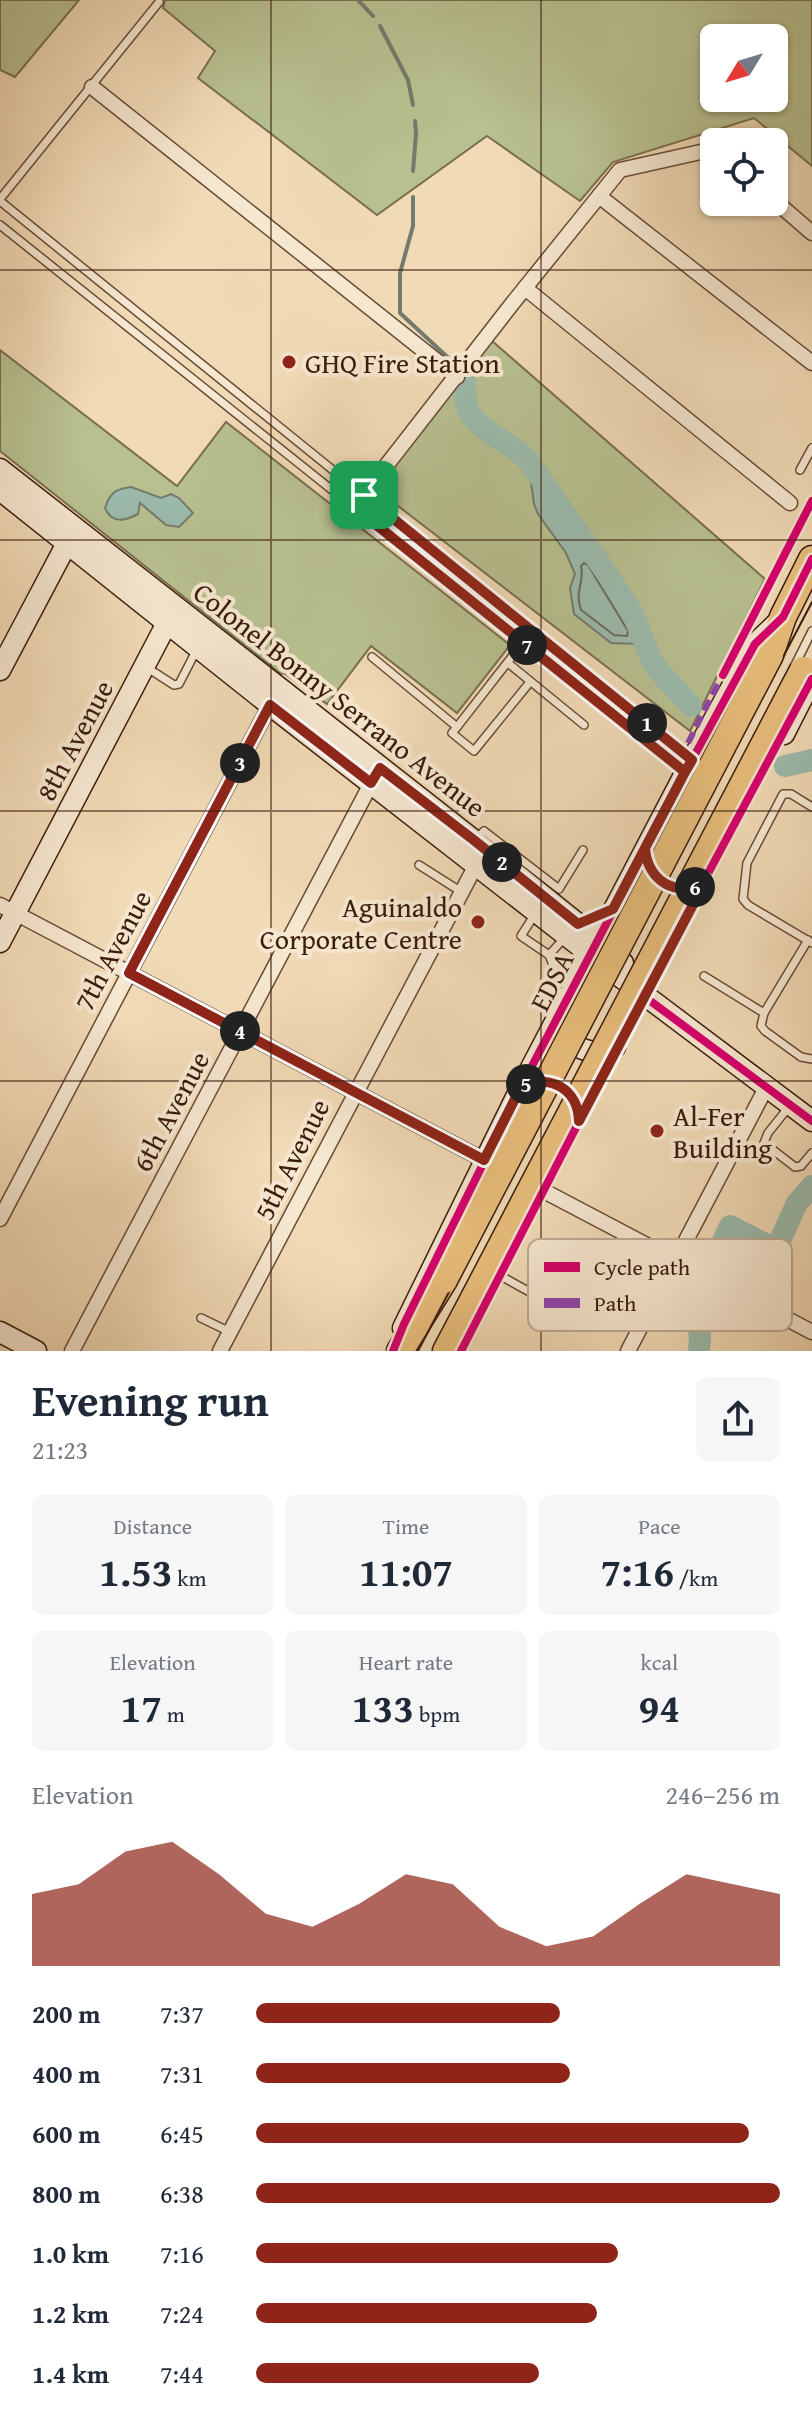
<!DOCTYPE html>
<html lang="en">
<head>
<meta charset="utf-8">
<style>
  body { margin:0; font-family:"Gentium Book Plus",serif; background:#f6f6f7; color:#1f2937; height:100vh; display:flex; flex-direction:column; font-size:30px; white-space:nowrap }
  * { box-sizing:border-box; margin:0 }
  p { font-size:26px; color:#747a83 }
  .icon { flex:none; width:44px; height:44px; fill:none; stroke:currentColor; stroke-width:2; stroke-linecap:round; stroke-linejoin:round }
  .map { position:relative; height:1351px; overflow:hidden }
  .panel { display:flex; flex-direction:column; background:#fff; flex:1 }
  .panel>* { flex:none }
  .needle { width:52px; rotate:232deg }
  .controls { position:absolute; left:700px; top:24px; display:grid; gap:16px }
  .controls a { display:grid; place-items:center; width:88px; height:88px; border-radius:12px; background:#fff; box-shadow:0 2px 6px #0004; font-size:40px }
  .pin { position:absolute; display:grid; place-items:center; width:68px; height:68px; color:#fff; margin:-34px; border-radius:16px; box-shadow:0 4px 12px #0006 }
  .km { position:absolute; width:40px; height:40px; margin:-20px; border-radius:50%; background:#222; color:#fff; font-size:22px; line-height:40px; text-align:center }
  .round { display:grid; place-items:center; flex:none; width:84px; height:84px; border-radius:12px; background:#f6f6f7 }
  .head { display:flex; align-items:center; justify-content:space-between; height:136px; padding:0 32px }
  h1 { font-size:44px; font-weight:600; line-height:60px }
  .stats { display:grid; grid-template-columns:repeat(3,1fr); gap:12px; height:136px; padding:8px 32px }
  .stats div { display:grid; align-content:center; border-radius:12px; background:#f6f6f7; text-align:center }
  .stats b { font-size:40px; font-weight:600 }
  .stats small { font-size:22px; font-weight:400 }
  .stats p { font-size:22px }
  .chart { height:224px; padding:16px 32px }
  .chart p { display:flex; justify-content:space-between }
  .chart svg { width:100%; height:144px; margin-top:8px; fill:#8f2418; opacity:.7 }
  ul { padding:0 32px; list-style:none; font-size:26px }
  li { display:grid; grid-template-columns:128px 96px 1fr; align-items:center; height:60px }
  li i { height:20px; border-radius:10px; background:#8f2418 }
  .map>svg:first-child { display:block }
  .green { fill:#b8c090; stroke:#796e4e; stroke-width:2; fill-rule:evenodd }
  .water { fill:#9bbbac; stroke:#747b6c; stroke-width:2 }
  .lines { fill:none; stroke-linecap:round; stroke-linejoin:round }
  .shore { stroke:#6a6b5c; stroke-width:2 }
  .stream { stroke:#747b6c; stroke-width:4 }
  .river { stroke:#9bbbac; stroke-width:22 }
  .lane-casing { stroke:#684b36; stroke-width:10 }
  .street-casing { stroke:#684b36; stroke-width:17 }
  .secondary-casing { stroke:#3a1b0c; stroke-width:23 }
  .highway-casing { stroke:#3a1b0c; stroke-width:29 }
  .lane { stroke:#f6e7d0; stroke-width:7 }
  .street { stroke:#f6e7d0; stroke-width:14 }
  .secondary { stroke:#f6e7d0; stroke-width:20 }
  .highway { stroke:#e8bd7b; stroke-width:26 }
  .tram { stroke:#3a1b0c; stroke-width:2 }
  .highway-bridge-casing { stroke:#3a1b0c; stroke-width:29; stroke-linecap:butt }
  .highway-bridge { stroke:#e8bd7b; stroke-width:26 }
  .quiet { stroke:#8e44ad; stroke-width:6; stroke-dasharray:12 6; stroke-linecap:butt }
  .cycleway-casing { stroke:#f6e7d0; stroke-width:13 }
  .cycleway { stroke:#d6006c; stroke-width:8 }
  .route-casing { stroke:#fff; stroke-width:16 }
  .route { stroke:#8f2418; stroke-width:10 }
  .grid { fill:none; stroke:#3a1b0c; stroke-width:2; stroke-opacity:0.55 }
  .poi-dot { fill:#8f2418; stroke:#f6e7d0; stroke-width:3 }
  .labels { text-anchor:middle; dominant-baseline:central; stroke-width:8; stroke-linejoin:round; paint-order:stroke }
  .poi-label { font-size:28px; fill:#3a1b0c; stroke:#f6e7d0; text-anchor:start }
  .street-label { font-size:28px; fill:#3a1b0c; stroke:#f6e7d0 }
  .key { fill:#f6e7d0; stroke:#beaa95; stroke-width:2 }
  .key-label { font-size:22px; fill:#3a1b0c }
</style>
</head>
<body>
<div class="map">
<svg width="812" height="1351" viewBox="0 0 812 1351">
  <rect width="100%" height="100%" fill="#f1dab6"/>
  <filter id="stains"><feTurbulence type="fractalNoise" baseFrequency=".0025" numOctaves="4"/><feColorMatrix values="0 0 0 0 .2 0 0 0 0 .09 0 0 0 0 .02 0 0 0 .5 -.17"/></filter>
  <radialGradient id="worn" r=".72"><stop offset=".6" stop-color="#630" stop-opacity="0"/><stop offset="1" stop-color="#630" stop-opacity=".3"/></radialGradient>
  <g class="green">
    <polygon points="0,0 79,0 15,77 0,70"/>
    <path d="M165 0H812V166L754 118 613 162 580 201 487 136 377 215 198 78 215 51 163 8ZM714 38H774V98H714Z"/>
    <polygon points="491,340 765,579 690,731 376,489"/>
    <polygon points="0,350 177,486 226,422 510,645 457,713 371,646 327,704 284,673 281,674 0,451"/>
  </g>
  <g class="water">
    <path d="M529 467C548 494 644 620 639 644L611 643 574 614 570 588 575 574 566 553 538 514 534 504Z"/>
    <path d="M131 487 161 498 171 494 179 498 193 513 179 527 166 525 140 503 138 514C125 521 112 524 105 508 110 493 115 489 131 487Z"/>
  </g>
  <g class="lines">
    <path class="shore" d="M584 563 588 565 628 631 627 636 614 635 581 610C574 591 585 582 581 566Z"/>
    <g class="stream">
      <polyline points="358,0 373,16"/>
      <polyline points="380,26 408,80 413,105"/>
      <polyline points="413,171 416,134 415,121"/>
      <polyline points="413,197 413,226 400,273 400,313 456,365"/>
    </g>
    <g class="river">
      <path d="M456 365C460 371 464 376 465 382 466 394 463 403 470 413 484 436 513 442 529 462L610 578 633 614 651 659 660 672 691 706"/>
      <polyline points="785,766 812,760"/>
      <polyline points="699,1351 700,1336 692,1296 695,1287 711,1267 730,1226 773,1248 777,1247 797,1203 812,1186"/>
    </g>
    <defs>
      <g id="lane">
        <polyline points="0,199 159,2"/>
        <polyline points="0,201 689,758"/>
        <polyline points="0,225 683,770"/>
        <polyline points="800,470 812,448"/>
        <polyline points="372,657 457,727 532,631"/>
        <polyline points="508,663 584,725"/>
        <polyline points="795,665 812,631"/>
        <polyline points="146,667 174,685 179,684 196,651"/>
        <polyline points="457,727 452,733 474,751 530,682"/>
        <polyline points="812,807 791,794 783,794 747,863 743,899 748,905 812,943"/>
        <polyline points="475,840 484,831 559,889 583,850"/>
        <polyline points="419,865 460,891"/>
        <polyline points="535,914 521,936 549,955 557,975 573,984"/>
        <polyline points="549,955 566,936"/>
        <polyline points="704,976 764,1013 808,940"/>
        <polyline points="764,1013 761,1026 765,1031 801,1057 812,1059"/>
        <polyline points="788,1108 768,1133 764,1143 795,1167 801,1166 812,1153"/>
        <polyline points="499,1275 537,1296"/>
        <polyline points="201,1318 230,1332"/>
      </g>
      <g id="street">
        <polyline points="92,87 457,377"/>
        <polyline points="599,196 812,363"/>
        <polyline points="774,200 812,233"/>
        <polyline points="525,288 790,503"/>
        <polyline points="354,507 512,304 620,170 714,149"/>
        <polyline points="0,905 484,1160"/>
        <polyline points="542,1190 812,1332"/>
        <polyline points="0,1219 270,705"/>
        <polyline points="72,1351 374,778"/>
        <polyline points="220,1351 476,865"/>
        <polyline points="628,1351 767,1086"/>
      </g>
      <g id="secondary">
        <polyline points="0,469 475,841 598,940 623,963"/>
        <polyline points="0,490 270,705 590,954 812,1121"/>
        <polyline points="0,670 73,532"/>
        <polyline points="784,734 812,679"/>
        <polyline points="0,942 167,623 174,613"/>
        <path d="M562 1029C573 1050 593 1057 615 1047"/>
        <polyline points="403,1328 521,1087 692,760 755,644 780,620"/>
        <polyline points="0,1332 36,1351"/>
      </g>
      <g id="highway">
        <polyline points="770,655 783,617 812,559"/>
        <polyline points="400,1351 444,1280"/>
        <polyline points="446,1351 474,1298"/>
      </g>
    </defs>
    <use href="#lane" class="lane-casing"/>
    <use href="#street" class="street-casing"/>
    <use href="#secondary" class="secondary-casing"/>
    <use href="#highway" class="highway-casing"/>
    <use href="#lane" class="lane"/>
    <use href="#street" class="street"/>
    <use href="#secondary" class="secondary"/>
    <use href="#highway" class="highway"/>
    <polyline class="tram" points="418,1351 812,602"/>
    <defs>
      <g id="highway-bridge">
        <polyline points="444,1280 770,655"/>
        <polyline points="474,1298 803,670"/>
      </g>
    </defs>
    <use href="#highway-bridge" class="highway-bridge-casing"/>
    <use href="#highway-bridge" class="highway-bridge"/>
    <polyline class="quiet" points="688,743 726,668"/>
    <defs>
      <g id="cycleway">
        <polyline points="723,675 812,501"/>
        <polyline points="645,997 812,1121"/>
        <polyline points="393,1351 404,1324 521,1087 692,760 755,644 783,617 812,559"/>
        <polyline points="461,1351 674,937 812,679"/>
      </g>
    </defs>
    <use href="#cycleway" class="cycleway-casing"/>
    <use href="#cycleway" class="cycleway"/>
  </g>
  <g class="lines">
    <defs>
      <path id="route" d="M364 495 692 760 685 772 613 909 578 924 475 841 380 768 371 783 270 705 129 973 484 1160 521 1087C550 1073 578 1089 579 1121L706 880C678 900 647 881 645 848L685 772 354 507 364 495"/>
    </defs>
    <use href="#route" class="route-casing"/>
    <use href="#route" class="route"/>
  </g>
  <path class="grid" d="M271 0V1351M541 0V1351M0 270H812M0 540H812M0 811H812M0 1081H812"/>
  <g class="poi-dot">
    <circle cx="289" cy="362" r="8"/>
    <circle cx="478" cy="922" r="8"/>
    <circle cx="657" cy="1131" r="8"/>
  </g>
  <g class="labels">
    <g class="poi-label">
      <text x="305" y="362">GHQ Fire Station</text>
      <text x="462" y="906" text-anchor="end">Aguinaldo<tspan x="462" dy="32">Corporate Centre</tspan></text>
      <text x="673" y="1115">Al-Fer<tspan x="673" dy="32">Building</tspan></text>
    </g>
    <g class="street-label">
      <text transform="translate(340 699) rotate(38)">Colonel Bonny Serrano Avenue</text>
      <text transform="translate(74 740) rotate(-62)">8th Avenue</text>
      <text transform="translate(112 950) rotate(-62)">7th Avenue</text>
      <text transform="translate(551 981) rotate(-63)">EDSA</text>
      <text transform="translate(170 1111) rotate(-62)">6th Avenue</text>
      <text transform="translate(291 1159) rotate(-63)">5th Avenue</text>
    </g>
  </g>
  <rect x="528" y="1239" width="264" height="92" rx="12" class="key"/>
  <rect x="544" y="1262" width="36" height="10" fill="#d6006c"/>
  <rect x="544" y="1298" width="36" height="10" fill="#8e44ad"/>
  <g class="key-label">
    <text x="594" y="1275">Cycle path</text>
    <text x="594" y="1311">Path</text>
  </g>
  <rect width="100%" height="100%" filter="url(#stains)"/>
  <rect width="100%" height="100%" fill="url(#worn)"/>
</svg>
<div class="controls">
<a><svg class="needle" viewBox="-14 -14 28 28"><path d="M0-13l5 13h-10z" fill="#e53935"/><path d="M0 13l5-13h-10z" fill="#747a83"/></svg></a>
<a><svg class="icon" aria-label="locate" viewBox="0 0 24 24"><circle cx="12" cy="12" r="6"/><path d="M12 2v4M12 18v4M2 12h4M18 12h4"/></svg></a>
</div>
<div class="pin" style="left:364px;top:495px;background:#1e9e55"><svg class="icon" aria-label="arrive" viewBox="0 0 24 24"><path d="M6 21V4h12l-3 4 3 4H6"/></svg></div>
<b class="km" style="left:647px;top:723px">1</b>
<b class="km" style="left:502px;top:862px">2</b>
<b class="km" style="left:240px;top:763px">3</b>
<b class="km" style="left:240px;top:1031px">4</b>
<b class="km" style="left:526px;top:1084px">5</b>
<b class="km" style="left:695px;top:887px">6</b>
<b class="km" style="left:527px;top:645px">7</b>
</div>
<section class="panel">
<div class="head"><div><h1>Evening run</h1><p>21:23</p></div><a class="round"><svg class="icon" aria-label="share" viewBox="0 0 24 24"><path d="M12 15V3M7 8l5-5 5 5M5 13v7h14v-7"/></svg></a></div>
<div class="stats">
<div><p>Distance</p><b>1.53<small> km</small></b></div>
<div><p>Time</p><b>11:07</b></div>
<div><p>Pace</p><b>7:16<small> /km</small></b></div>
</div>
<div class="stats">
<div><p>Elevation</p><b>17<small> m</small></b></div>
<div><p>Heart rate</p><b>133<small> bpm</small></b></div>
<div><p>kcal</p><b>94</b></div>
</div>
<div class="chart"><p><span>Elevation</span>246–256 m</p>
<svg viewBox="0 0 160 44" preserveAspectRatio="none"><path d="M0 44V22L10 19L20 9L30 6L40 16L50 28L60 32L70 25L80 16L90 19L100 32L110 38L120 35L130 25L140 16L150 19L160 22V44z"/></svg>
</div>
<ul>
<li><b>200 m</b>7:37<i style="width:58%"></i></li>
<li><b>400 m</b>7:31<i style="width:60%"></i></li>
<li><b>600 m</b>6:45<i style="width:94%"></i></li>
<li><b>800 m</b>6:38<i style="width:100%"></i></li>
<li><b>1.0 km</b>7:16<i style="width:69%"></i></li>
<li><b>1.2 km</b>7:24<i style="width:65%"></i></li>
<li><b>1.4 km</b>7:44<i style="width:54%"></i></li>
</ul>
</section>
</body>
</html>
